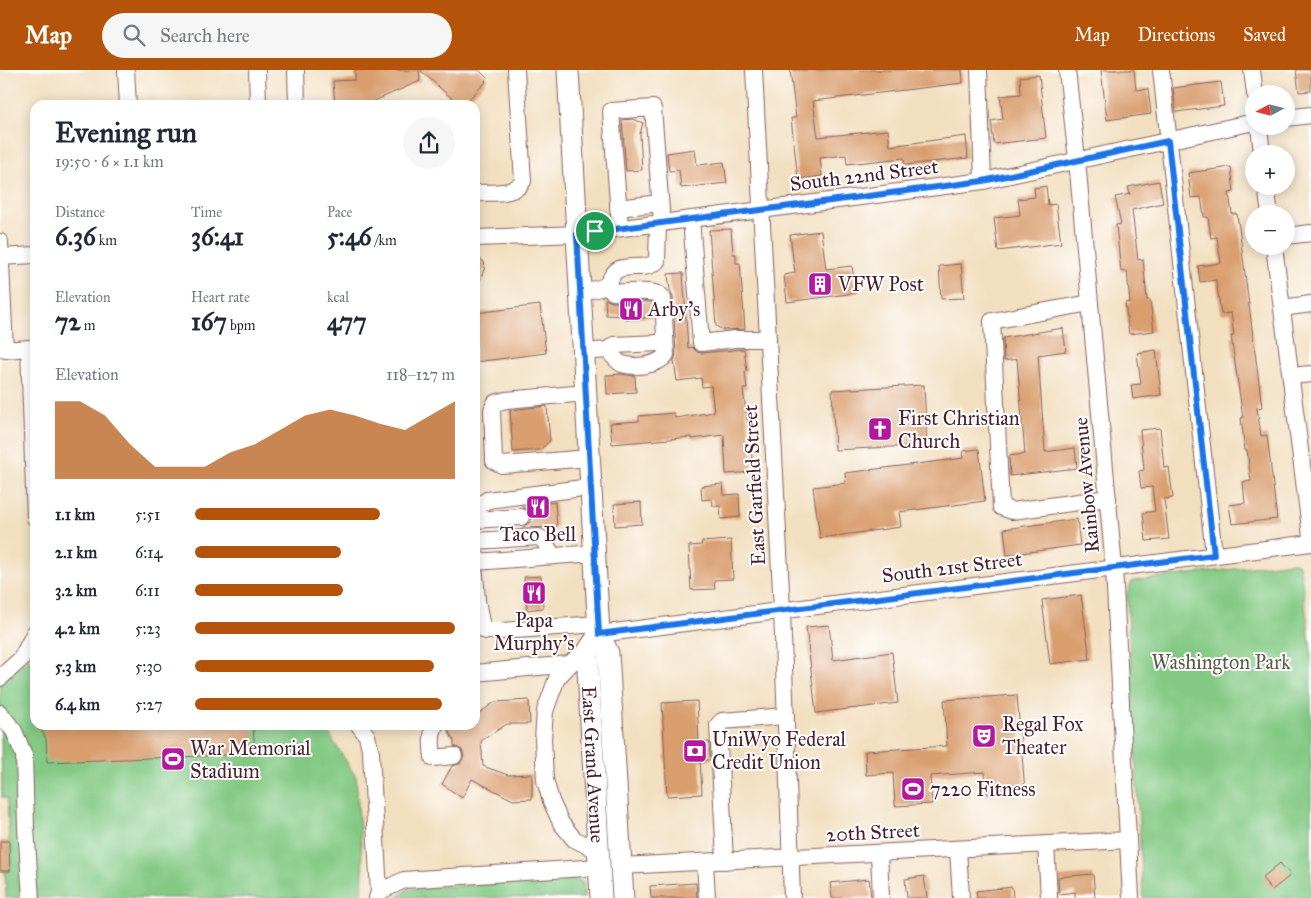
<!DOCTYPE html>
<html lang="en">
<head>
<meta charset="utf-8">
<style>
  body { margin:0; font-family:"IM FELL Great Primer",serif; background:#f6f6f7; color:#1f2937; height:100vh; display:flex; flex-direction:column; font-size:19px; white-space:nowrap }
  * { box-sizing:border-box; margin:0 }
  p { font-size:16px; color:#747a83 }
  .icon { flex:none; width:28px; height:28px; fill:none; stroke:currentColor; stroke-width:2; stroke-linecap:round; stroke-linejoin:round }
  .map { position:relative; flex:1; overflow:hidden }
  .panel { position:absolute; left:30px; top:30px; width:450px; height:630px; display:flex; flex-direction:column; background:#fff; border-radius:15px; box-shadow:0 2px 12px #0003 }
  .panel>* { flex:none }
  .needle { width:32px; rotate:263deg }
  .controls { position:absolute; left:1245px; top:15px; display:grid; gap:10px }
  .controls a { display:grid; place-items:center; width:50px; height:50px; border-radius:50%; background:#fff; box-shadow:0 2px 12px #0003; font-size:25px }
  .pin { position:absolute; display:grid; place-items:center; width:42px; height:42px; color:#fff; margin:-21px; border:2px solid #fff; border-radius:50%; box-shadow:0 1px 5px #0007 }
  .round { display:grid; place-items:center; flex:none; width:52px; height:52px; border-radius:26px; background:#f6f6f7 }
  .summary { display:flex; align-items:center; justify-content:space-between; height:85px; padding:0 25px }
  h1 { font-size:28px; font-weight:800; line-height:38px }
  .stats { display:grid; grid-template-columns:repeat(3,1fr); gap:8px; height:85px; padding:5px 25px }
  .stats div { display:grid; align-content:center }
  .stats b { font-size:25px; font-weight:800 }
  .stats small { font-size:14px; font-weight:400 }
  .stats p { font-size:14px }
  .chart { height:140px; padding:10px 25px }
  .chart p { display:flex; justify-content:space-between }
  .chart svg { width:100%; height:90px; margin-top:5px; fill:#b45309; opacity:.7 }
  ul { padding:0 25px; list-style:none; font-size:16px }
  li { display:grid; grid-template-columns:80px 60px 1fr; align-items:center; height:38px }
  li i { height:12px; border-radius:6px; background:#b45309 }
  header { display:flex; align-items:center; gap:30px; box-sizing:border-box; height:70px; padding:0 25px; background:#b45309; color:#fff }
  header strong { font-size:24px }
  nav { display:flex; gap:28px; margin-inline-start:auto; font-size:18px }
  .search { width:350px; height:45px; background:#f6f6f7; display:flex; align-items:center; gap:12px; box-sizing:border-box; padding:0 18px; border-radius:28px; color:#747a83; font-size:19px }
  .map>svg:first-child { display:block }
  .green { fill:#83c984; stroke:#667458 }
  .building { fill:#d99e6e }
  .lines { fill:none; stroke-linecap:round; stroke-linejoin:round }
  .minor-casing { stroke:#85625f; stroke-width:18 }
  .major-casing { stroke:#85625f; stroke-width:23 }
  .minor { stroke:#fff; stroke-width:16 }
  .major { stroke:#fff; stroke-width:21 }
  .route-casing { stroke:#fff; stroke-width:10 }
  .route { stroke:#1a73e8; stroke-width:6 }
  .labels { text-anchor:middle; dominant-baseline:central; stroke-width:4; stroke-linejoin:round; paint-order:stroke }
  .street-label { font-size:20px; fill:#4a1f2b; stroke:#fff }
  .poi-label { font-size:20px; fill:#4a1f2b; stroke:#fff; text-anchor:start }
  .park-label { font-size:20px; fill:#5e5a4a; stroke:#fff }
</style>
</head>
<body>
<header>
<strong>Map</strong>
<div class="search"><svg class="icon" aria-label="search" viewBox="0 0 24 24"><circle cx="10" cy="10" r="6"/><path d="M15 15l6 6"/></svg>Search here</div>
<nav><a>Map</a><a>Directions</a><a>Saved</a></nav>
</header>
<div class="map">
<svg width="1311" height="828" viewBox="0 0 1311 828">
  <rect width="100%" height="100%" fill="#fff"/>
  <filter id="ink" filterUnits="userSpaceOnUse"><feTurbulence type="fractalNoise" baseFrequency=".02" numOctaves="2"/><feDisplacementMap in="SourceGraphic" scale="10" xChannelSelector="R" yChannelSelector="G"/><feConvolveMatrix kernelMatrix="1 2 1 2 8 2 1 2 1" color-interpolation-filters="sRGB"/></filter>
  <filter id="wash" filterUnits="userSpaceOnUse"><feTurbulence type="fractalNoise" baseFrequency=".0096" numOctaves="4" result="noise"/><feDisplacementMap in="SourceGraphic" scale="20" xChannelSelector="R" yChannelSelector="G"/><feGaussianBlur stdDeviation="1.12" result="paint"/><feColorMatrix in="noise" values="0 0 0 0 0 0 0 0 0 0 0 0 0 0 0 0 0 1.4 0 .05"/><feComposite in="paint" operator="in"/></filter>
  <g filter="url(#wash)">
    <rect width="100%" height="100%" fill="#f2dfc0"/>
    <g class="green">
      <polygon points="1292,492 1299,495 1301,504 1311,580 1311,828 1143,828 1127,524 1132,511"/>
      <polygon points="35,584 35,655 326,655 332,669 356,707 363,802 362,828 6,828 5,801 10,801 7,728 2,728 0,610"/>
      <polygon points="575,809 583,812 584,828 397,828 406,820 419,818"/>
    </g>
    <g id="blocks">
      <g class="building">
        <polygon points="355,0 419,0 420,11 365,35 335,35 333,11 355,10"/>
        <polygon points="420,0 479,0 487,8 485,11 486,12 465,33 461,29 457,33"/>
        <polygon points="790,0 962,0 963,13 813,31 818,67 888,60 890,76 966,66 968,88 905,95 904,88 847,94 846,85 820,88 822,106 798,109 791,48 796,48"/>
        <polygon points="1101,0 1134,0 1136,20 1148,19 1151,44 1107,50"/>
        <polygon points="1296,0 1311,0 1311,21 1299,22"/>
        <polygon points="1039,5 1046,68 994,74 991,51 1003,49 1000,26 1021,24 1020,7"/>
        <polygon points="1221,12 1224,36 1176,42 1173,18"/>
        <polygon points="633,49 643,53 640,64 642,100 626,101 622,50"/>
        <polygon points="695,79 697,95 724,92 727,113 681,118 679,100 669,101 667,83"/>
        <polygon points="1231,97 1234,122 1229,123 1232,144 1237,144 1240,164 1262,337 1257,338 1261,366 1267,365 1277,449 1232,454 1229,435 1245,433 1243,412 1251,411 1247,380 1245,380 1241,348 1243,348 1231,266 1234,266 1231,243 1221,244 1216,210 1200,212 1198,196 1221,193 1217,167 1211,168 1208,147 1204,147 1201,127 1191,128 1188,103"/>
        <polygon points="1159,111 1163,133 1132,140 1138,190 1143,189 1147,230 1150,230 1154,261 1129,264 1125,233 1130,232 1127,201 1121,202 1116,155 1121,154 1115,127 1130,124 1128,117"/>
        <polygon points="1046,116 1048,135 1056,134 1061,173 998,181 994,148 1020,145 1018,129 1035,127 1034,118"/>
        <polygon points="731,159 733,184 736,184 736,193 740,193 745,259 723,260 716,256 709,160"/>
        <polygon points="821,161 826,199 852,196 856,223 787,232 784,205 795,203 790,165"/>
        <polygon points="475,185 484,192 485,197 476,221"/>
        <polygon points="961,194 964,228 941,229 939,196"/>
        <polygon points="683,203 688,278 692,277 697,282 702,283 744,279 747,301 745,302 747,319 743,319 751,376 753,402 726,404 724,365 692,369 692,367 612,374 610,353 639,351 639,346 674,343 675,348 714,342 711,316 702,317 701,308 677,311 674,291 676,284 673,227 670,220 668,204"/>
        <polygon points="605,229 612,232 651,232 653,233 654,247 626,249 625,246 606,245"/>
        <polygon points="540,235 546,283 475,292 475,243"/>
        <polygon points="1063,258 1066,281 1038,285 1045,382 1075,378 1077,398 1010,406 1009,386 1025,384 1017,289 1004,291 1003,268"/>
        <polygon points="1156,280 1161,325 1133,329 1131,315 1141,314 1137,283"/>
        <polygon points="620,304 635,306 636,322 607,324 606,305"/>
        <polygon points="924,315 927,375 835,380 832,320"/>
        <polygon points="547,336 550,371 540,380 513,382 510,340"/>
        <polygon points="1160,358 1164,398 1169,397 1173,428 1164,429 1169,469 1146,471 1143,443 1155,441 1152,417 1141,418 1139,401 1144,400 1140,360"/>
        <polygon points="979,379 985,431 899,442 901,457 820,468 813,417 846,413 845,403 964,388 963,381"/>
        <polygon points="723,414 724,425 739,424 740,447 721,449 720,436 713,436 712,429 702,430 701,416"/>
        <polygon points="555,432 557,457 522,458 530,452 531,446 529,441 521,436"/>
        <polygon points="641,432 642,454 615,456 614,434"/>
        <polygon points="1077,449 1080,475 1007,485 1004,459"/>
        <polygon points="731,470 733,509 714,510 715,519 691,520 689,476 702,475 701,472"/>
        <polygon points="541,506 543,538 527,540 524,507"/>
        <polygon points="1081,525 1090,589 1050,594 1042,530"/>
        <polygon points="829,555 833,590 892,582 898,633 816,643 806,557"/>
        <polygon points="1017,625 1025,721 987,724 985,702 930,706 932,734 895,736 893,703 866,705 865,681 947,676 944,630"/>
        <polygon points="529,630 530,654 507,654 481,671 483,696 508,705 532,704 532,729 513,730 472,709 462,728 442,714 452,696 460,694 464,686 462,680 454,676 454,671 445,655 475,655 475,646 495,632"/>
        <polygon points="697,631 699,672 709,672 710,690 700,690 702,724 667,726 662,633"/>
        <polygon points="39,655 253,655 255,684 47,692 46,669"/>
        <polygon points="0,771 9,771 10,801 0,801"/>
        <polygon points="1280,793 1291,805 1272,820 1262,808"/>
        <polygon points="1093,804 1095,828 1075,828 1075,822 1059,824 1058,807"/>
        <polygon points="924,806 927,828 907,828 905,809"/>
        <polygon points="869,809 871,828 832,828 830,813"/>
        <polygon points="696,813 697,828 651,828 650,816"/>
        <polygon points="1012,817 1013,828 977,828 976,821"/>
      </g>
    </g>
  </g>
  <g filter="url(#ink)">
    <use href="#blocks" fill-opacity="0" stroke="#85625f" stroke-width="1"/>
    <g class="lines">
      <defs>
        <g id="minor">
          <polyline points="126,0 128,35"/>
          <polyline points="257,0 258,35"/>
          <polyline points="296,0 297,35"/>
          <polyline points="754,0 782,540 792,828"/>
          <polyline points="979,0 983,111"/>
          <polyline points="1067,0 1077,90 1114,498 1131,828"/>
          <polyline points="1161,0 1214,485"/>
          <polyline points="1252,0 1255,24"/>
          <polyline points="1286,48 1311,45"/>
          <polyline points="1259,56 1262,84"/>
          <polyline points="1266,116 1270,144"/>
          <path d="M475 123C490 122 515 126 523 111L516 0"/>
          <polyline points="618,138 660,133"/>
          <polyline points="691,149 701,273 735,269 768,269"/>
          <polyline points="620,158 611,41 653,38 662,153"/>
          <polyline points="1286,166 1311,163"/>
          <polyline points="475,168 577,164 983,111 1254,52"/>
          <polyline points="0,172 5,280 29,278 35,448"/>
          <polyline points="1274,176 1311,466"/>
          <polyline points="0,187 35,185"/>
          <path d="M580 221C588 220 601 220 607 214 611 210 612 202 619 199 632 194 647 201 657 191L658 153"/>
          <polyline points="1090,233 992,251 1001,437 1012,441 1108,428"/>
          <polyline points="1282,238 1311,234"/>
          <path d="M608 280C612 285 616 291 622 294 636 298 657 296 666 285L663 228C655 217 627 224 613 222L610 216V210"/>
          <polyline points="583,282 608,280 614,275 659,273"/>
          <polyline points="1291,306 1311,304"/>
          <polyline points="586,323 506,330 495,333 492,340 494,391 502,395 589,388"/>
          <polyline points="475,439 487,430 591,417"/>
          <polyline points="475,450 521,447"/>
          <polyline points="475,471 539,467 544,471 553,486"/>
          <polyline points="475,492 595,483"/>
          <polyline points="475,504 477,530 482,558 486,561 502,561 598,554"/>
          <polyline points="599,564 1311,473"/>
          <polyline points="587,583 576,588 557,608 545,641 543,669 545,710 551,731 561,753 574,769 599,781"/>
          <polyline points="475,603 570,594"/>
          <polyline points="0,608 21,589 35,562"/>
          <polyline points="0,643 14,661 24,685 26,758 31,828"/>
          <polyline points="359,655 367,666 371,683 379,822 377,828"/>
          <path d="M435 655C430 666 432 677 433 688L454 686"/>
          <polyline points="1046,774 1049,828"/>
          <polyline points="958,779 961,828"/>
          <polyline points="879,783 881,828"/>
          <polyline points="725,791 718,655 722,651 786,646"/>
          <polyline points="705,792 707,828"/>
          <polyline points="621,796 1128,770"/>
          <polyline points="379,822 404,810 600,797"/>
        </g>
        <g id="major">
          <polyline points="568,0 599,564 608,583 623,828"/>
          <path id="s1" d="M599 564 587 583 601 828"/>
        </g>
      </defs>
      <use href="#minor" class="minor-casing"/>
      <use href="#major" class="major-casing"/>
      <use href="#minor" class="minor"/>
      <use href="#major" class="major"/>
    </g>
  </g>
  <g class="lines" filter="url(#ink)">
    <defs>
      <polygon id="route" points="1168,71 1214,485 599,564 577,164 983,111"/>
    </defs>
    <use href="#route" class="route-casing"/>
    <use href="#route" class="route"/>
  </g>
  <defs>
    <symbol id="building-square" viewBox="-11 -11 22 22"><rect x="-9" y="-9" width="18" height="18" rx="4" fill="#b5179e" stroke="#fff"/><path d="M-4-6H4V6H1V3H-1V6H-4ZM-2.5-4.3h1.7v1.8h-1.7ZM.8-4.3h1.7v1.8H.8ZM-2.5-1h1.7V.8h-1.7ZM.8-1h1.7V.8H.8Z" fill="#fff"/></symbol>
    <symbol id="restaurant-square" viewBox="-11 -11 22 22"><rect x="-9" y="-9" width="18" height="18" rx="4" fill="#b5179e" stroke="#fff"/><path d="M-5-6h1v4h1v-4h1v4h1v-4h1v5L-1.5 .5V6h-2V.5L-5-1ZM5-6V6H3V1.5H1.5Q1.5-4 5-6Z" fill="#fff"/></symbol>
    <symbol id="church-square" viewBox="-11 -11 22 22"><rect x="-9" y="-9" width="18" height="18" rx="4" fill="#b5179e" stroke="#fff"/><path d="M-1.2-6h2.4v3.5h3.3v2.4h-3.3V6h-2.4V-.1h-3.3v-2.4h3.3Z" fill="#fff"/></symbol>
    <symbol id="theatre-square" viewBox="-11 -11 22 22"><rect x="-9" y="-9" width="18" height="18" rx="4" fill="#b5179e" stroke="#fff"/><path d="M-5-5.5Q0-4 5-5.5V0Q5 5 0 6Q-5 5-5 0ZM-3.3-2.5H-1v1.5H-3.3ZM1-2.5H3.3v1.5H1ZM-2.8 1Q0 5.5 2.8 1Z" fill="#fff"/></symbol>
    <symbol id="bank-square" viewBox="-11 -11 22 22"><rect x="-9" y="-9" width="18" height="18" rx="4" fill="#b5179e" stroke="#fff"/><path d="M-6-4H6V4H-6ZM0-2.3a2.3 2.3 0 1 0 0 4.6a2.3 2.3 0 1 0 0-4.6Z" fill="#fff"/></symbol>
    <symbol id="stadium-square" viewBox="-11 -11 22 22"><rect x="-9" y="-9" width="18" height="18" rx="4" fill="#b5179e" stroke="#fff"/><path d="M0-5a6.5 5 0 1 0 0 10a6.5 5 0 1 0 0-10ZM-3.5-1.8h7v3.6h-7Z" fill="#fff"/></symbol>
  </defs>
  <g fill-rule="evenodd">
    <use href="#building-square" x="806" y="200" width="28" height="28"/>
    <use href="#restaurant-square" x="617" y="225" width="28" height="28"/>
    <use href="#church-square" x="866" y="345" width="28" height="28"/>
    <use href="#restaurant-square" x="524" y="423" width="28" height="28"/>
    <use href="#restaurant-square" x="520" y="509" width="28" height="28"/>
    <use href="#theatre-square" x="970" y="652" width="28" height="28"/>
    <use href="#bank-square" x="681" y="667" width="28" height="28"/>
    <use href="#stadium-square" x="159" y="675" width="28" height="28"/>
    <use href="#stadium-square" x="899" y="705" width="28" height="28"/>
  </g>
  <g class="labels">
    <g class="street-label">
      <text transform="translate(864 105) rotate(-7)">South 22nd Street</text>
      <text transform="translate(754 415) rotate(-93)">East Garfield Street</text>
      <text transform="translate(1086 415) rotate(-95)">Rainbow Avenue</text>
      <text transform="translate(952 497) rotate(-7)">South 21st Street</text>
      <text stroke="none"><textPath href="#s1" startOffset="134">East Grand Avenue</textPath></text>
      <text transform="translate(873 762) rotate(-3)">20th Street</text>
    </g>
    <g class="poi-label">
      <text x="838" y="214">VFW Post</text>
      <text x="648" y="239">Arby's</text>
      <text x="898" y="348">First Christian<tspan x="898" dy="23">Church</tspan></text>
      <text x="538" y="464" text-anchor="middle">Taco Bell</text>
      <text x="534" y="550" text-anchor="middle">Papa<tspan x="534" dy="23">Murphy's</tspan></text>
      <text x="1002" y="654">Regal Fox<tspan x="1002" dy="23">Theater</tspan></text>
      <text x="712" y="669">UniWyo Federal<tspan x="712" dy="23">Credit Union</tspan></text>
      <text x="190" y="678">War Memorial<tspan x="190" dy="23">Stadium</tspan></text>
      <text x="930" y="719">7220 Fitness</text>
    </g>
    <g class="park-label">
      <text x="1221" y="592">Washington Park</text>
    </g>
  </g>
</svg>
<div class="controls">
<a><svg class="needle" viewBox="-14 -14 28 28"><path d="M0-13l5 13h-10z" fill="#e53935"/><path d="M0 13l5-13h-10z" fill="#747a83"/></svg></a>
<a>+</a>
<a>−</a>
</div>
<div class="pin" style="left:595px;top:161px;background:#1e9e55"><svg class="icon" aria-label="arrive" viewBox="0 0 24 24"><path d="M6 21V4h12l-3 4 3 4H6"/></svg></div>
<section class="panel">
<div class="summary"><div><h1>Evening run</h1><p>19:50 · 6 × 1.1 km</p></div><a class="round"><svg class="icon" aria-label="share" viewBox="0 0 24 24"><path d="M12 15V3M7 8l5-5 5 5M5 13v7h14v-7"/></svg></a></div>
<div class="stats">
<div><p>Distance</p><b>6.36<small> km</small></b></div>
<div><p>Time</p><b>36:41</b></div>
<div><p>Pace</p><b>5:46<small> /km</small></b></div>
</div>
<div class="stats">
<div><p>Elevation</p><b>72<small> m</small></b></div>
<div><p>Heart rate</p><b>167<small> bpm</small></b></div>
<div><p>kcal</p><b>477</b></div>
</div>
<div class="chart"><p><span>Elevation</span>118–127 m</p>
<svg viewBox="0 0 160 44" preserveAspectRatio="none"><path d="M0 44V6L10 6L20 13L30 27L40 38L50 38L60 38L70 31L80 27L90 20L100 13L110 10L120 13L130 17L140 20L150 13L160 6V44z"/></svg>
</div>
<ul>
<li><b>1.1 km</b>5:51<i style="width:71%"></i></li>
<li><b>2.1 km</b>6:14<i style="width:56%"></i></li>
<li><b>3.2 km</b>6:11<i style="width:57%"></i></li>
<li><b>4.2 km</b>5:23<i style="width:100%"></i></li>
<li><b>5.3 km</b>5:30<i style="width:92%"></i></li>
<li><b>6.4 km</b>5:27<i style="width:95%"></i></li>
</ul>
</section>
</div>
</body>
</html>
